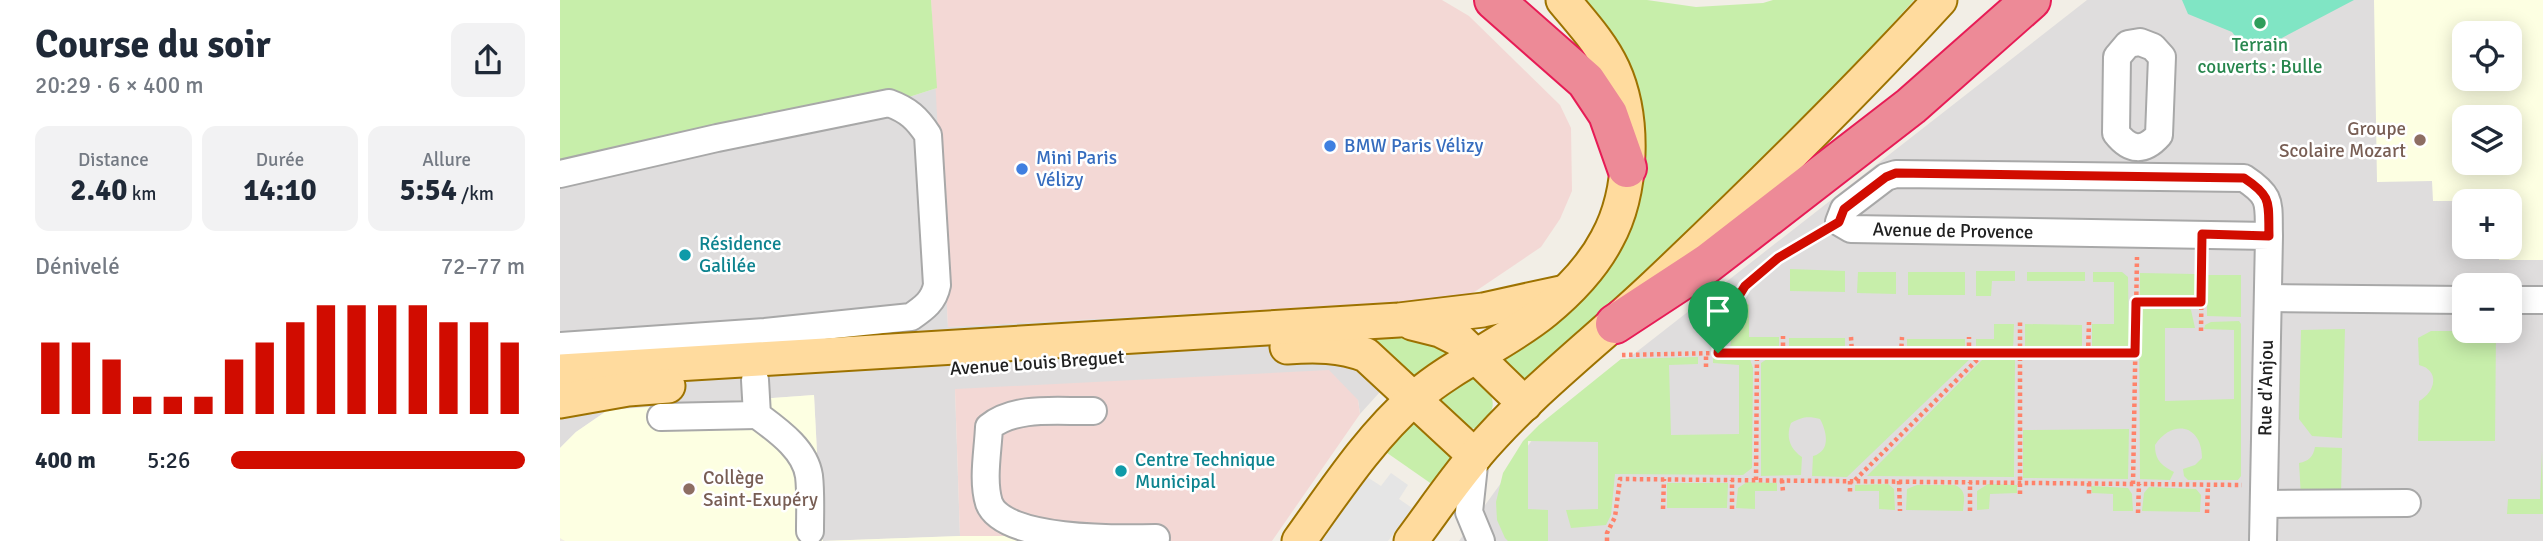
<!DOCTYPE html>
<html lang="fr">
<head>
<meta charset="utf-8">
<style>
  body { margin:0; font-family:Signika,sans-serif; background:#f2f2f3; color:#1f2937; height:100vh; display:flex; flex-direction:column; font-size:26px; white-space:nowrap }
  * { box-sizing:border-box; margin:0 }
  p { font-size:23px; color:#747a83 }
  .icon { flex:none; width:38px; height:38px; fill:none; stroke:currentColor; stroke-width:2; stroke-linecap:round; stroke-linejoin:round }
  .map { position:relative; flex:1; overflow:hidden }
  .side { display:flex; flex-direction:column; background:#fff; width:560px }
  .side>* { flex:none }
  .fabs { position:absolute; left:1892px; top:21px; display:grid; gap:14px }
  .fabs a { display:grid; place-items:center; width:70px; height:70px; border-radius:14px; background:#fff; box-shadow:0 4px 18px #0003; font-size:35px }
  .pin { position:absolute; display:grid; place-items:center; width:60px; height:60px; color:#fff; margin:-72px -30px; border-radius:50% 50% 50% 0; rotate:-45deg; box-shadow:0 0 7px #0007 }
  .pin .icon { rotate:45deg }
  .round { display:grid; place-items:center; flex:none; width:74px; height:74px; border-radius:14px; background:#f2f2f3 }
  .summary { display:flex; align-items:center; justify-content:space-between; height:119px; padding:0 35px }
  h1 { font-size:38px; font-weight:700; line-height:52px }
  .metrics { display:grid; grid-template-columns:repeat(3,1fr); gap:10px; height:119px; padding:7px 35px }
  .metrics div { display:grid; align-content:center; border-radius:14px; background:#f2f2f3; text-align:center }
  .metrics b { font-size:30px; font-weight:700 }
  .metrics small { font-size:19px; font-weight:400 }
  .metrics p { font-size:19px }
  .chart { height:196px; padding:14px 35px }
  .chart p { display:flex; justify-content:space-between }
  .chart svg { width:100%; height:126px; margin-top:7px; stroke:#d10c00; stroke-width:6 }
  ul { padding:0 35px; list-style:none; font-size:23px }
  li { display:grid; grid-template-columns:112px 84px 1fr; align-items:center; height:52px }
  li i { height:18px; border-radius:9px; background:#d10c00 }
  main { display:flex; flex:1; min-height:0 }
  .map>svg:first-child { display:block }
  .residential { fill:#dfdddd; fill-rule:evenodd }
  .commercial { fill:#f3d8d5 }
  .education { fill:#fdffe2; fill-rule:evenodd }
  .grass { fill:#c7eeaa }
  .pitch { fill:#80e5c4 }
  .parking { fill:#e5e5e5 }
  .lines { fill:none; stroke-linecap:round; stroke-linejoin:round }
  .minor-casing { stroke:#a8a8a8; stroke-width:30 }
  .major-casing { stroke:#9d7200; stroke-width:37 }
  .highway-casing { stroke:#e71c56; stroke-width:42 }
  .path { stroke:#ff826a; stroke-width:4.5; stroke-dasharray:3.5 3.5; stroke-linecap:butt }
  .minor { stroke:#fff; stroke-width:26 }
  .major { stroke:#ffdb9e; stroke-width:33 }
  .highway { stroke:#ed8a97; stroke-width:38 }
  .route-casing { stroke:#fff; stroke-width:14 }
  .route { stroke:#d10c00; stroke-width:9 }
  .leisure-dot { fill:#2e9e5b; stroke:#fff; stroke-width:2.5 }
  .education-dot { fill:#8d6e63; stroke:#fff; stroke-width:2.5 }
  .shop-dot { fill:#3f7fe0; stroke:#fff; stroke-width:2.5 }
  .culture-dot { fill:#0f9aa8; stroke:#fff; stroke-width:2.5 }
  .labels { text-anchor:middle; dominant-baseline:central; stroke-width:5; stroke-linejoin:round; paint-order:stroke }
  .leisure-label { font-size:19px; fill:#27864d; stroke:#fff }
  .education-label { font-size:19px; fill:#785e54; stroke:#fff; text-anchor:end }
  .shop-label { font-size:19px; fill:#366cbe; stroke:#fff; text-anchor:start }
  .street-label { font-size:19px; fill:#212121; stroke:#fff }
  .culture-label { font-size:19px; fill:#0d838f; stroke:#fff; text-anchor:start }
</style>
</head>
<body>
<main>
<section class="side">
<div class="summary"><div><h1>Course du soir</h1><p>20:29 · 6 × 400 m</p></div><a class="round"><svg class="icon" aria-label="share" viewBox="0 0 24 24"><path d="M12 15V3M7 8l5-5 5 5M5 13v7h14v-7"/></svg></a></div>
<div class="metrics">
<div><p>Distance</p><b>2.40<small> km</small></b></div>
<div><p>Durée</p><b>14:10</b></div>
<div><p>Allure</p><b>5:54<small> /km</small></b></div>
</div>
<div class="chart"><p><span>Dénivelé</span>72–77 m</p>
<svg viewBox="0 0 160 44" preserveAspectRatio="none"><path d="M5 44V19M15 44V19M25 44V25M35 44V38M45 44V38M55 44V38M65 44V25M75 44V19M85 44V12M95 44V6M105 44V6M115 44V6M125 44V6M135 44V12M145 44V12M155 44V19"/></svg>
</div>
<ul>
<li><b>400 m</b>5:26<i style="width:100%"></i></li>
</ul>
</section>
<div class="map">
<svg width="1983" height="541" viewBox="0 0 1983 541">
  <rect width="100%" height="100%" fill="#f2eee6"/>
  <g class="residential">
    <path d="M1527 0H1983V541H899L983 425ZM1904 33H1950V79H1904ZM1904 117H1950V163H1904ZM1904 201H1950V247H1904ZM1904 285H1950V331H1904Z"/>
    <polygon points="377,88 388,327 904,299 800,414 798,400 395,389 400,536 263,541 261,530 254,395 48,410 16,432 0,448 0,160 322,93 336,94 349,97"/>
  </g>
  <g class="commercial">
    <polygon points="371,0 882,0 909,16 1000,105 1011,128 1012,191 1000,219 981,247 904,299 388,327"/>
    <polygon points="769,370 798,400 800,414 712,541 462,541 460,536 400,536 395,389"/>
  </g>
  <g class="education">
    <path d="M1814 0H1983V260H1939V247H1950V201H1873L1872 181 1817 182ZM1904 33H1950V79H1904ZM1904 117H1950V163H1904Z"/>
    <polygon points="254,395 261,530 263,541 400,536 461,536 462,541 5,541 0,538 0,448 16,432 48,410"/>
  </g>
  <g class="grass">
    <polygon points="0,0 371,0 377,88 349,97 336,94 322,93 0,160"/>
    <polygon points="1025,0 1087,0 1136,7 1203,3 1213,0 1354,0 1235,132 965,382 936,357 1078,201 1084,137 1070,74 1057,45"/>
    <polygon points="1230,269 1285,271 1285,292 1230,291"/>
    <polygon points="1416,271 1455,271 1455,281 1432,281 1431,296 1416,296"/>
    <polygon points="1298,272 1336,272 1336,294 1297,293"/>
    <rect x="1348" y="272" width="57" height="23"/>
    <rect x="1467" y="272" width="58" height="9"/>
    <polygon points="1533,272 1562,272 1568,277 1569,344 1566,348 1532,349 1532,324 1554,324 1554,282 1533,282"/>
    <polygon points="1580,273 1635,274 1635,300 1580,300"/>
    <polygon points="1647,275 1681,275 1681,317 1647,316"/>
    <polygon points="1184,300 1189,305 1189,337 1219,337 1219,349 1170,349 1173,323"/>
    <path d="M1579 306H1626L1631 310 1635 328H1605V401L1674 399V330L1644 329 1645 325 1651 322 1679 321 1681 324V476L1678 480H1628L1624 476 1623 469 1635 465 1642 458C1642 424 1612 419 1595 445 1595 460 1601 465 1614 472L1610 480 1580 479Z"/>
    <polygon points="1434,324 1454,324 1453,351 1416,350 1416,339 1434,339"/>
    <polygon points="1465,324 1522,325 1522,349 1465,350"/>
    <polygon points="1785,329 1782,438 1752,436 1739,419 1741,330"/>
    <path d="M1871 331H1936L1935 441H1858L1859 401C1876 392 1880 370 1859 365L1858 338Z"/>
    <polygon points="845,332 898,351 856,381 790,335"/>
    <rect x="1229" y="338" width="56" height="13"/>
    <polygon points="1347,339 1405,339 1405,351 1347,350"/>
    <polygon points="1138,357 1138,364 1109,365 1111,435 1179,434 1179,365 1153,363 1153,357 1184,357 1190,359 1193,368 1192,468 1183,475 1055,474 1051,515 1046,525 1011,528 1006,510 1038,509 1038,442 968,441 968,509 988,510 988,541 948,541 945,538 937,520 936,502 943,473 963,441 979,425 1061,359"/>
    <path d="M1210 357H1412L1287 477 1252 476 1253 456C1271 451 1267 432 1260 419 1248 416 1242 417 1231 423 1226 436 1229 448 1242 457L1241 475 1201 476V363Z"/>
    <polygon points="1425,357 1455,357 1454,477 1307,476"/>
    <path d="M912 375C934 395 942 404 919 428 899 431 889 414 877 400Z"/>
    <polygon points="849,417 895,456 876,487 820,448"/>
    <polygon points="1569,429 1568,479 1463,478 1463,430"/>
    <path d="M1755 447 1782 448 1781 496 1741 497 1739 463C1749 461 1753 457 1755 447Z"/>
    <polygon points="1982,451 1983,514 1947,514 1948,499 1980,499"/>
    <polygon points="1187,482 1217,483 1217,491 1195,491 1195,509 1176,508 1178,488"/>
    <polygon points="1107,483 1168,483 1167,508 1107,508"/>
    <polygon points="1328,484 1334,489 1335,510 1319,509 1319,491 1295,491 1295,485"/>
    <polygon points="1428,484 1457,485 1457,493 1430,494 1429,509 1417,510 1417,491"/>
    <path d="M1357 485H1395C1407 490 1404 500 1403 511L1346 510 1347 489Z"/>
    <polygon points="1531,486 1568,488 1572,494 1573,511 1553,511 1553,494 1532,493"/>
    <polygon points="1589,487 1636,489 1641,495 1640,512 1582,511 1584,493"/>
  </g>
  <polygon class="pitch" points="1622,0 1794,0 1720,39 1679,41 1672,32 1628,14"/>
  <polygon class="parking" points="831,473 848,485 839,499 852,508 828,541 761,541 807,477 821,486"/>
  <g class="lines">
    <defs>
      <g id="minor">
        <path d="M1580 42 1593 47 1602 57 1599 135C1584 152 1570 151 1556 133L1557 57 1568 44Z"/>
        <path d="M0 174 157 138 329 103C348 110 357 118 368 135L377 285C374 301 364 308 351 317L205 332 0 346"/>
        <polyline points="1708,298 1904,300"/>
        <polyline points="1950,300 1983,300"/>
        <path d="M195 380 197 415C217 430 245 449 249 476 251 493 250 513 250 531"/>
        <path d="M533 411C500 412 456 405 429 427 428 451 422 480 429 503 443 541 558 539 596 538"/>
        <polyline points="101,417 197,415"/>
        <polyline points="915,456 909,512 921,541"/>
        <polyline points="1704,504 1847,503"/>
        <path d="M1703 541 1709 236C1708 203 1713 197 1684 178L1336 174 1326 177 1284 209 1279 222 1291 229 1709 236"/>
      </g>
      <g id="major">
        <polyline points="852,323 880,330 898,339 965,404"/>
        <path d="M727 347C755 345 780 345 806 355L915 456"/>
        <polyline points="0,371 839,320 923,310 1005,292"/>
        <polyline points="0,401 68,389 108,386"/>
        <path d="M739 541C775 491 809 438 856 397 895 363 945 344 985 311 1008 292 1033 266 1047 239 1073 192 1075 117 1053 69 1041 43 1021 22 1003 0"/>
        <path d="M851 541C872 513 892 483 915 456 968 393 1036 342 1096 285 1193 193 1289 99 1380 0"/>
      </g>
      <g id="highway">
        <polyline points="934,0 1026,81 1048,114 1067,168"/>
        <polyline points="1055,324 1148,263 1351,106 1471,0"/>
      </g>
    </defs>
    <use href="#minor" class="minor-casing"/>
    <use href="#major" class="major-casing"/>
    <use href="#highway" class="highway-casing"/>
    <g class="path">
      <polyline points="1576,302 1641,302"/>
      <polyline points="1641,331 1642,256"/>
      <polyline points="1291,337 1292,354"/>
      <polyline points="1158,353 1162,323 1185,286 1218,258 1262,232"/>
      <polyline points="1223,353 1223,336"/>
      <polyline points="1409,353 1409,337"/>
      <polyline points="1528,353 1529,322"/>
      <polyline points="1341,354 1342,337"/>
      <polyline points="1062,355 1158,353 1575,353"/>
      <polyline points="1146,367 1146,353"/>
      <polyline points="1196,480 1197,353"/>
      <polyline points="1222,480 1223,492"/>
      <polyline points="1295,480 1423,354"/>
      <polyline points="1290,481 1290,492"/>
      <polyline points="1339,481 1340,511"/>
      <polyline points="1529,483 1529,494"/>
      <polyline points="1573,484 1577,257"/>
      <polyline points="1460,494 1460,322"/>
      <polyline points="1103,509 1104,479"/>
      <polyline points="1172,509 1172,480"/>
      <polyline points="1410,511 1410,482"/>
      <polyline points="1578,513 1579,484"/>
      <polyline points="1647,513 1648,485"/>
      <polyline points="1047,541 1047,533 1055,517 1060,479 1682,485"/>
    </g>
    <use href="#minor" class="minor"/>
    <use href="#major" class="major"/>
    <use href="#highway" class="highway"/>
  </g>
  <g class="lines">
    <defs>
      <path id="route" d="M1336 173 1684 178C1713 197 1708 203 1709 236L1642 234 1641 302H1576L1575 353H1158L1162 323 1185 286 1218 258 1279 222 1284 209 1326 177Z"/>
    </defs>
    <use href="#route" class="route-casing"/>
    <use href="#route" class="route"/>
  </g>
  <circle class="leisure-dot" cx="1700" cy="23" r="7"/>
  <g class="education-dot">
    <circle cx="1860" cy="140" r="7"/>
    <circle cx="129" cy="489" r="7"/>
  </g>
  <g class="shop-dot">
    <circle cx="770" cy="146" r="7"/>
    <circle cx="462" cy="169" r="7"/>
  </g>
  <g class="culture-dot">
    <circle cx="125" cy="255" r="7"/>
    <circle cx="561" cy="471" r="7"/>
  </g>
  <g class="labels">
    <g class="leisure-label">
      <text x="1700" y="45">Terrain<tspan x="1700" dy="22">couverts : Bulle</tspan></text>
    </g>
    <g class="education-label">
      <text x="1846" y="129">Groupe<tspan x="1846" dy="22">Scolaire Mozart</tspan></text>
      <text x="143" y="478" text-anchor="start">Collège<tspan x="143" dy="22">Saint-Exupéry</tspan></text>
    </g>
    <g class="shop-label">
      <text x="784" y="146">BMW Paris Vélizy</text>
      <text x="476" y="158">Mini Paris<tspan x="476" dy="22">Vélizy</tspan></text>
    </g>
    <g class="street-label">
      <text transform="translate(1393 231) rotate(1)">Avenue de Provence</text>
      <text transform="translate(477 363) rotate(-4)">Avenue Louis Breguet</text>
      <text transform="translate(1706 388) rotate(-89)">Rue d'Anjou</text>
    </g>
    <g class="culture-label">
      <text x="139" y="244">Résidence<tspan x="139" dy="22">Galilée</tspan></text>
      <text x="575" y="460">Centre Technique<tspan x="575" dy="22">Municipal</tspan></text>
    </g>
  </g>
</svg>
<div class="fabs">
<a><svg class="icon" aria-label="locate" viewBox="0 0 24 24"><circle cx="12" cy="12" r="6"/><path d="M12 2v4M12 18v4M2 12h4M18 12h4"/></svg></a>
<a><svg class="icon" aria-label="layers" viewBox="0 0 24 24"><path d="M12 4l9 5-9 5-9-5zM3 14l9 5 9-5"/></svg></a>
<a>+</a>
<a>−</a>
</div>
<div class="pin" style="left:1158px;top:353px;background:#1e9e55"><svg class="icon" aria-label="arrive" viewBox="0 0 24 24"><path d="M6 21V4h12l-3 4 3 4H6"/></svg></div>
</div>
</main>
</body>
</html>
